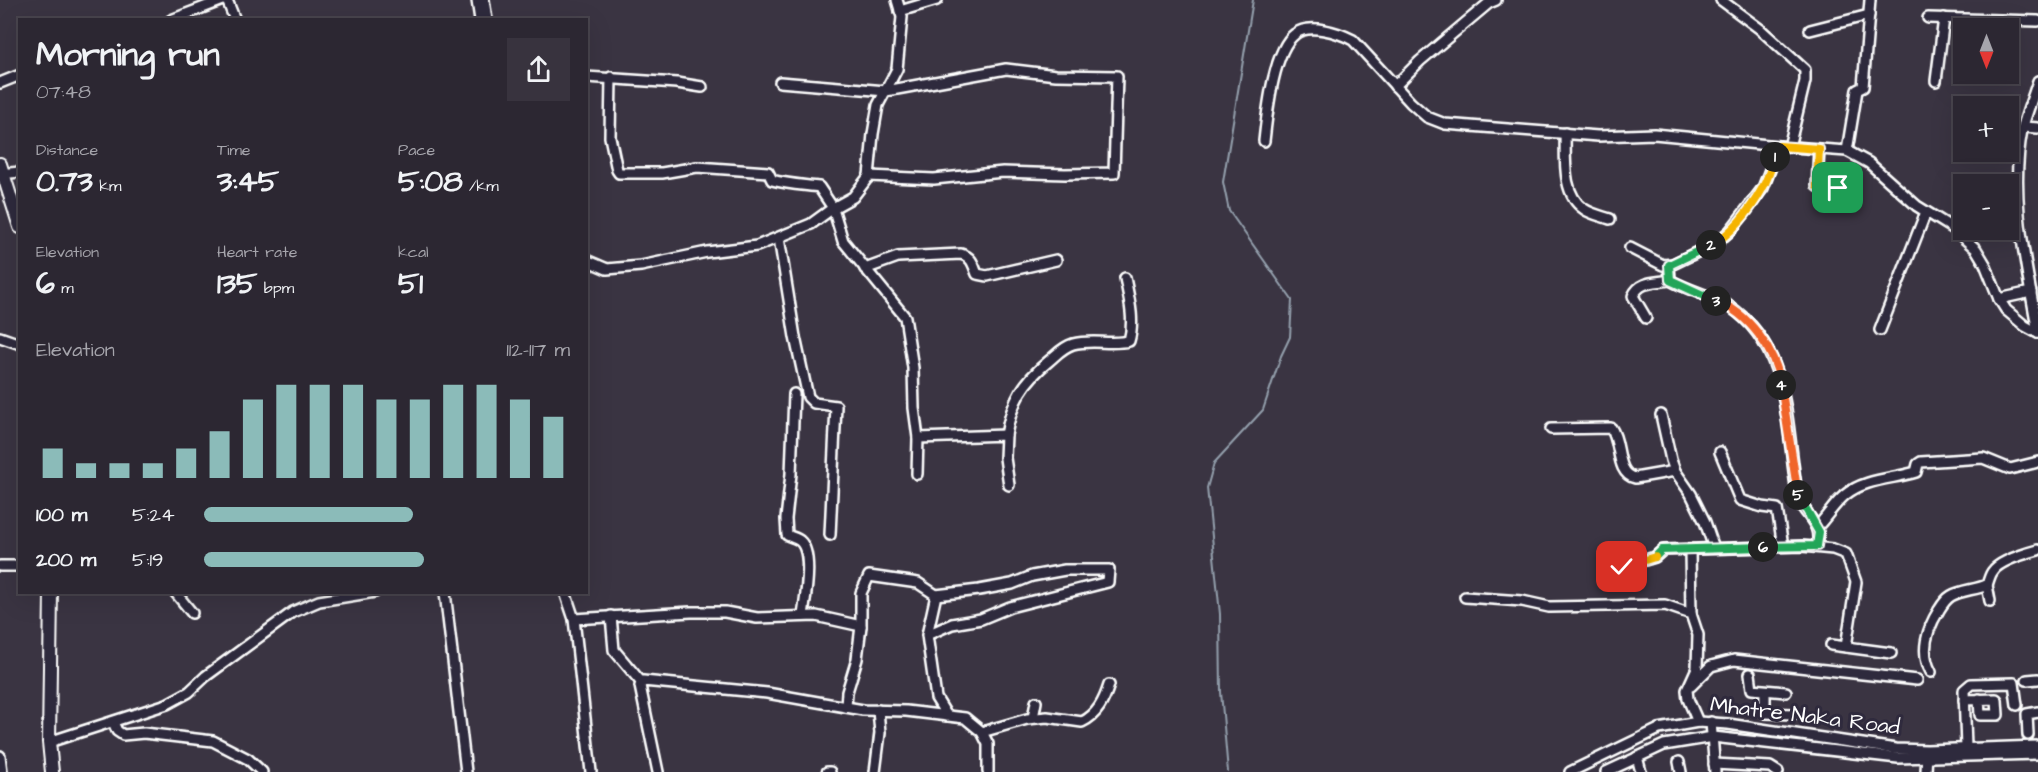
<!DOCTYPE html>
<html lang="en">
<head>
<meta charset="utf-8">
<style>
  body { margin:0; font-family:"Architects Daughter",sans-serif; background:#38333e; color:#f1f3f6; height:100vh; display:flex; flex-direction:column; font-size:22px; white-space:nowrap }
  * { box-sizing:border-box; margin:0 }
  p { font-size:20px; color:#a6a5ac }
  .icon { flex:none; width:33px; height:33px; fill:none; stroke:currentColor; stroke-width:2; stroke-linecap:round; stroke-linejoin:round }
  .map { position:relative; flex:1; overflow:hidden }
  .panel { position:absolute; left:18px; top:18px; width:570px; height:576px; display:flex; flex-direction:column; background:#2c2732; border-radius:0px; box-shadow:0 6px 24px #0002,0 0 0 2px #48444d }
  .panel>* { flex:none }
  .needle { width:39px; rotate:180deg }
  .buttons { position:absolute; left:1953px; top:18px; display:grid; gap:12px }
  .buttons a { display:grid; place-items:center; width:66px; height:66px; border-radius:0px; background:#2c2732; box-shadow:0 6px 24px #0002,0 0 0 2px #48444d; font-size:30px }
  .pin { position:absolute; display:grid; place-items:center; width:51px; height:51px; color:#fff; margin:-26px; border-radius:12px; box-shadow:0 3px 9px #0006 }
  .km { position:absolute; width:30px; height:30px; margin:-15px; border-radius:50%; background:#222; color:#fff; font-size:16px; line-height:30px; text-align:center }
  .round { display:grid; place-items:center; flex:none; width:63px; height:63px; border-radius:0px; background:#38333e }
  .head { display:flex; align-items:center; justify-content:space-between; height:102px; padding:0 18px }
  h1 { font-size:33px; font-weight:700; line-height:45px }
  .figures { display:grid; grid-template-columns:repeat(3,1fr); gap:9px; height:102px; padding:6px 18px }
  .figures div { display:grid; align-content:center }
  .figures b { font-size:30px; font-weight:700 }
  .figures small { font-size:16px; font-weight:400 }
  .figures p { font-size:16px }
  .chart { height:168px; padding:12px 18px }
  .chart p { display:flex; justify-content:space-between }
  .chart svg { width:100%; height:108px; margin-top:6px; stroke:#8bbbb9; stroke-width:6 }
  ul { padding:0 18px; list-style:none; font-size:20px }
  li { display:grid; grid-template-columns:96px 72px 1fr; align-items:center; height:45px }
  li i { height:15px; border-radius:8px; background:#8bbbb9 }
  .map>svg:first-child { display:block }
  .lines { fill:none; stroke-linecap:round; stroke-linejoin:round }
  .stream { stroke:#94a0ad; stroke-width:2 }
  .minor-casing { stroke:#fff; stroke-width:14 }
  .major-casing { stroke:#fff; stroke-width:16 }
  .minor { stroke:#2f2a3d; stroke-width:9 }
  .major { stroke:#2f2a3d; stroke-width:12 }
  .split-1-casing { stroke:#fff; stroke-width:12 }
  .split-2-casing { stroke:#fff; stroke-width:12 }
  .split-3-casing { stroke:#fff; stroke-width:12 }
  .split-4-casing { stroke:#fff; stroke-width:12 }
  .split-5-casing { stroke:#fff; stroke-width:12 }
  .split-6-casing { stroke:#fff; stroke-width:12 }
  .split-7-casing { stroke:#fff; stroke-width:12 }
  .split-8-casing { stroke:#fff; stroke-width:12 }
  .split-1 { stroke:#f5b400; stroke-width:8 }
  .split-2 { stroke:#f5b400; stroke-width:8 }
  .split-3 { stroke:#22a559; stroke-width:8 }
  .split-4 { stroke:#f0652b; stroke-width:8 }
  .split-5 { stroke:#f0652b; stroke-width:8 }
  .split-6 { stroke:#22a559; stroke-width:8 }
  .split-7 { stroke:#22a559; stroke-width:8 }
  .split-8 { stroke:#f5b400; stroke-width:8 }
  .labels { text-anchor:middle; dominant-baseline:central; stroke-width:6; stroke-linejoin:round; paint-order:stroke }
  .street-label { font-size:22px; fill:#fff; stroke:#2f2a3d }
</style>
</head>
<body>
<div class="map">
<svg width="2038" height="772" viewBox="0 0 2038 772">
  <rect width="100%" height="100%" fill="#3a3442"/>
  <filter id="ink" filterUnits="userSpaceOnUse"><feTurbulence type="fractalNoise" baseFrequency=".0167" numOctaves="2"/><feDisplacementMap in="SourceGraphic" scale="12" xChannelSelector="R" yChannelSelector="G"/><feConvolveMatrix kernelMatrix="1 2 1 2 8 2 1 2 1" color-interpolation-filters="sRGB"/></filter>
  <g filter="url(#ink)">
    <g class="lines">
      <polyline class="stream" points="1228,772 1221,692 1220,614 1207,488 1214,463 1263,410 1281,356 1290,337 1292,300 1229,211 1223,182 1253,0"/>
      <defs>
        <g id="minor">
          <polyline points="227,0 235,20"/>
          <polyline points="477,0 480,20"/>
          <polyline points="484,0 487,20"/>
          <polyline points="1721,0 1760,29 1805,70 1805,81 1789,147"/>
          <polyline points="900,11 937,0"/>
          <polyline points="1928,18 2038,21"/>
          <polyline points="171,20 223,0"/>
          <polyline points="1810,30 1869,15"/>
          <polyline points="586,77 677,83 702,87"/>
          <path d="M611 77 610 137 617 170 619 173H662L697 167 768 172 772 180C786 184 803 185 819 187L833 208 843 241 905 317 913 368 914 408 918 438 1006 435 1005 458 1009 485"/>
          <polyline points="1936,81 1944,18"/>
          <path d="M2038 81C2033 97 2026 114 2022 130 2009 198 2027 267 2038 333"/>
          <polyline points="780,82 886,91 1006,69 1056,75 1117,76 1114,173 1065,174 1003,172 934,179 869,176"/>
          <polyline points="0,83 20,75"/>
          <polyline points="1395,86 1420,61 1489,3 1496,0"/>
          <polyline points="2023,127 2038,128"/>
          <path d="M1565 133C1566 156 1561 194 1584 209 1591 214 1601 216 1610 219"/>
          <path d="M1264 141C1267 115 1273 50 1295 34 1309 23 1338 32 1353 40L1411 103 1427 117 1445 124 1598 136 1654 134 1779 146"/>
          <polyline points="1819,149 1817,186 1838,188"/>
          <polyline points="1847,151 1857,90 1863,87 1870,0"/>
          <polyline points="0,174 20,172"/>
          <polyline points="869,176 873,134 878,105 897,69 902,17 897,0"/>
          <polyline points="779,238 795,337 808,397 814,403 836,406 830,535"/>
          <polyline points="1630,248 1663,265 1673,264 1716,243 1730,231 1763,188 1779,146 1847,151 1869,163 1917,206 1954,229 1976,249 1985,264 1999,299 2006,310 2025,326 2038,333"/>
          <polyline points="586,260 607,269 641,266 707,252 757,246 811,224 833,208 853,197 869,176"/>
          <path d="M1669 265 1670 280C1689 291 1711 295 1729 306 1791 347 1786 428 1797 493 1801 515 1823 521 1817 546"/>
          <path d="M865 269 898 257 961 254C972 257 973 264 977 274L987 276 1056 260"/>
          <polyline points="1999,299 2031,292"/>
          <path d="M1646 318 1633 296C1640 280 1656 283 1670 280"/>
          <polyline points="1880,330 1926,212"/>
          <polyline points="0,337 20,344"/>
          <path d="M794 394 791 474 786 519 787 535C791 537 797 538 800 541 814 553 805 599 803 616"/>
          <polyline points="1661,415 1671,460 1675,471 1691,494 1705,522 1714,548"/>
          <path d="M1551 429 1611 428C1622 443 1615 473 1635 478L1675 471"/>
          <path d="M1006 435C1012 400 1023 382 1050 360 1057 354 1063 347 1073 344 1091 339 1111 345 1129 341 1135 321 1129 298 1125 278"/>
          <polyline points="1720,452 1740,500 1762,507 1777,509 1783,546"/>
          <polyline points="917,474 918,438"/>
          <path d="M1817 527C1827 517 1834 504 1845 495 1864 479 1893 479 1916 472L1918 464 1921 462 1983 458 2010 469 2038 462"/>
          <polyline points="1690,550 1691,614"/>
          <polyline points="0,566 20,566"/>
          <polyline points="1622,567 1655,557 1663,550 1802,546 1833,549 1846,554 1856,582 1846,647 1831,645"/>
          <polyline points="1987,585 1990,601"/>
          <polyline points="175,592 192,613"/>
          <polyline points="445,592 466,772"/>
          <polyline points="565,592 574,619 591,772"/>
          <polyline points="1465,597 1522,601 1549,607 1665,605 1691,614 1698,635 1697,668 1687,690 1688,699 1698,722"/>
          <polyline points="611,616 614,650 641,682"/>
          <polyline points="574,619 691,612 725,612 757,618 816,616 861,626"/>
          <polyline points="927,635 952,624 981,619 1010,607 1108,582 1109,570 1065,570 1032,576 1012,584 979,590 936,595 927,635 936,698 947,716"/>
          <polyline points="1846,647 1891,653"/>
          <path d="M1931 672C1920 652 1927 629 1939 610 1942 605 1946 599 1951 596 1961 590 1975 590 1987 585 1989 580 1990 574 1993 571 1999 561 2027 553 2038 550"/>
          <polyline points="1750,674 1752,689 1786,692"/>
          <polyline points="2027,680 2038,679"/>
          <polyline points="1691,686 1711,666 1734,660 1917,680"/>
          <polyline points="1765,691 1765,713 1793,714"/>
          <polyline points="1964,700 1996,699 1997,700 1998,715 1980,715 1979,699"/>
          <polyline points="846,707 847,692 857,659 861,626 861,593 869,576 918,583 936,595"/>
          <polyline points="1033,718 1036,702"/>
          <polyline points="113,722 117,731 123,735 144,733 213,741 248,759 262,772"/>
          <polyline points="1711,722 1715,772"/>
          <path d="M982 732 1027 719 1047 717 1082 722C1097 715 1104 701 1109 685"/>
          <polyline points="2028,735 2027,714 2038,712"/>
          <polyline points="49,742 167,704 189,692 206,676 293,612 319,601 375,592"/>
          <polyline points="1966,748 1964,690 1971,684 2014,683 2017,705"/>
          <polyline points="0,756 2,772"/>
          <polyline points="1637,757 1641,772"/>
          <polyline points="1679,762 1681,772"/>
          <polyline points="1714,764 1770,767 1778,772"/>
          <polyline points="658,772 640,686 643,681 767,693 863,710 906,711 965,718 982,732 988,744 988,772"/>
          <polyline points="827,772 830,772"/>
          <polyline points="875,772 880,733 878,710"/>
          <polyline points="1570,772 1659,729 1698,722 1728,724 1896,749 1927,750 2038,746"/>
          <polyline points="1606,772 1664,745 1713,737 1898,758 2038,754"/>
          <polyline points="1926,772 1927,752"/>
        </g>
        <g id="major">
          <polyline points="0,164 20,227"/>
          <polyline points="51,592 49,742 52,772"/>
        </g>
      </defs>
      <use href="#minor" class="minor-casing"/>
      <use href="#major" class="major-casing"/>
      <use href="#minor" class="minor"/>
      <use href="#major" class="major"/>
    </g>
  </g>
  <g class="lines" filter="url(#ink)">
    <defs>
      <polyline id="split-1" points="1775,157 1779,146 1819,149 1817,186 1838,188"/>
      <path id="split-2" d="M1711 245C1731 235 1751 209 1762 189 1768 179 1771 167 1775 157"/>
      <polyline id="split-3" points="1711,245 1669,265 1670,280 1716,301"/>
      <path id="split-4" d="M1716 301C1749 313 1775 350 1781 385"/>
      <polyline id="split-5" points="1781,385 1798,495"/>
      <polyline id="split-6" points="1763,547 1817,546 1819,532 1798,495"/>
      <polyline id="split-7" points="1655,557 1662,550 1763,547"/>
      <polyline id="split-8" points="1622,567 1655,557"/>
    </defs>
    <use href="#split-1" class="split-1-casing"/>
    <use href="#split-2" class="split-2-casing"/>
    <use href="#split-3" class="split-3-casing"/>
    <use href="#split-4" class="split-4-casing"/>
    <use href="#split-5" class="split-5-casing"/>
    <use href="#split-6" class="split-6-casing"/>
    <use href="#split-7" class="split-7-casing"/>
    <use href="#split-8" class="split-8-casing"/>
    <use href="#split-1" class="split-1"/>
    <use href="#split-2" class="split-2"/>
    <use href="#split-3" class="split-3"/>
    <use href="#split-4" class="split-4"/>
    <use href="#split-5" class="split-5"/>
    <use href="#split-6" class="split-6"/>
    <use href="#split-7" class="split-7"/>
    <use href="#split-8" class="split-8"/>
  </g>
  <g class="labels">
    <g class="street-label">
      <text transform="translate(1805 716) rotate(7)">Mhatre Naka Road</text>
    </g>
  </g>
</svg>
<div class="buttons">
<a><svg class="needle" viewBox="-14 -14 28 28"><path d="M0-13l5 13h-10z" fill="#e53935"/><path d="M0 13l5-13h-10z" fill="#a6a5ac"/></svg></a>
<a>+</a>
<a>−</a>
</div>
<div class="pin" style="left:1838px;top:188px;background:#1e9e55"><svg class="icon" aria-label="arrive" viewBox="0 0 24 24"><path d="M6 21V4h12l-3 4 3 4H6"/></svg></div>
<div class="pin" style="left:1622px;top:567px;background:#d93025"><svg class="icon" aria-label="check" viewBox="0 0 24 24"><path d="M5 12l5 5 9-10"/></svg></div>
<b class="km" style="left:1775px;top:157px">1</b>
<b class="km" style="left:1711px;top:245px">2</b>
<b class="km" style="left:1716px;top:301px">3</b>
<b class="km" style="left:1781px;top:385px">4</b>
<b class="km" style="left:1798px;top:495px">5</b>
<b class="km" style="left:1763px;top:547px">6</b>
<section class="panel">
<div class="head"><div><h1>Morning run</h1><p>07:48</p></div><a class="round"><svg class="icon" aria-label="share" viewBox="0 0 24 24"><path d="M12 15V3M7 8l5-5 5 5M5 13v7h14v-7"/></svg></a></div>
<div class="figures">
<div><p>Distance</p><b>0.73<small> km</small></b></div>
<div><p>Time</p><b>3:45</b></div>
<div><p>Pace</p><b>5:08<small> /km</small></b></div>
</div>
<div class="figures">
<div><p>Elevation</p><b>6<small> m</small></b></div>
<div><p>Heart rate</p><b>135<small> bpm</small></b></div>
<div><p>kcal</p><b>51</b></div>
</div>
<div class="chart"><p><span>Elevation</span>112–117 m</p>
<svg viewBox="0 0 160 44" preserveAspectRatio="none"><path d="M5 44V32M15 44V38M25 44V38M35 44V38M45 44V32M55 44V25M65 44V12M75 44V6M85 44V6M95 44V6M105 44V12M115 44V12M125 44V6M135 44V6M145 44V12M155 44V19"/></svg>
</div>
<ul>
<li><b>100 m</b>5:24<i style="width:57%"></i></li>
<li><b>200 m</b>5:19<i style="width:60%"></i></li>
</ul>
</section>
</div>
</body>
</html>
